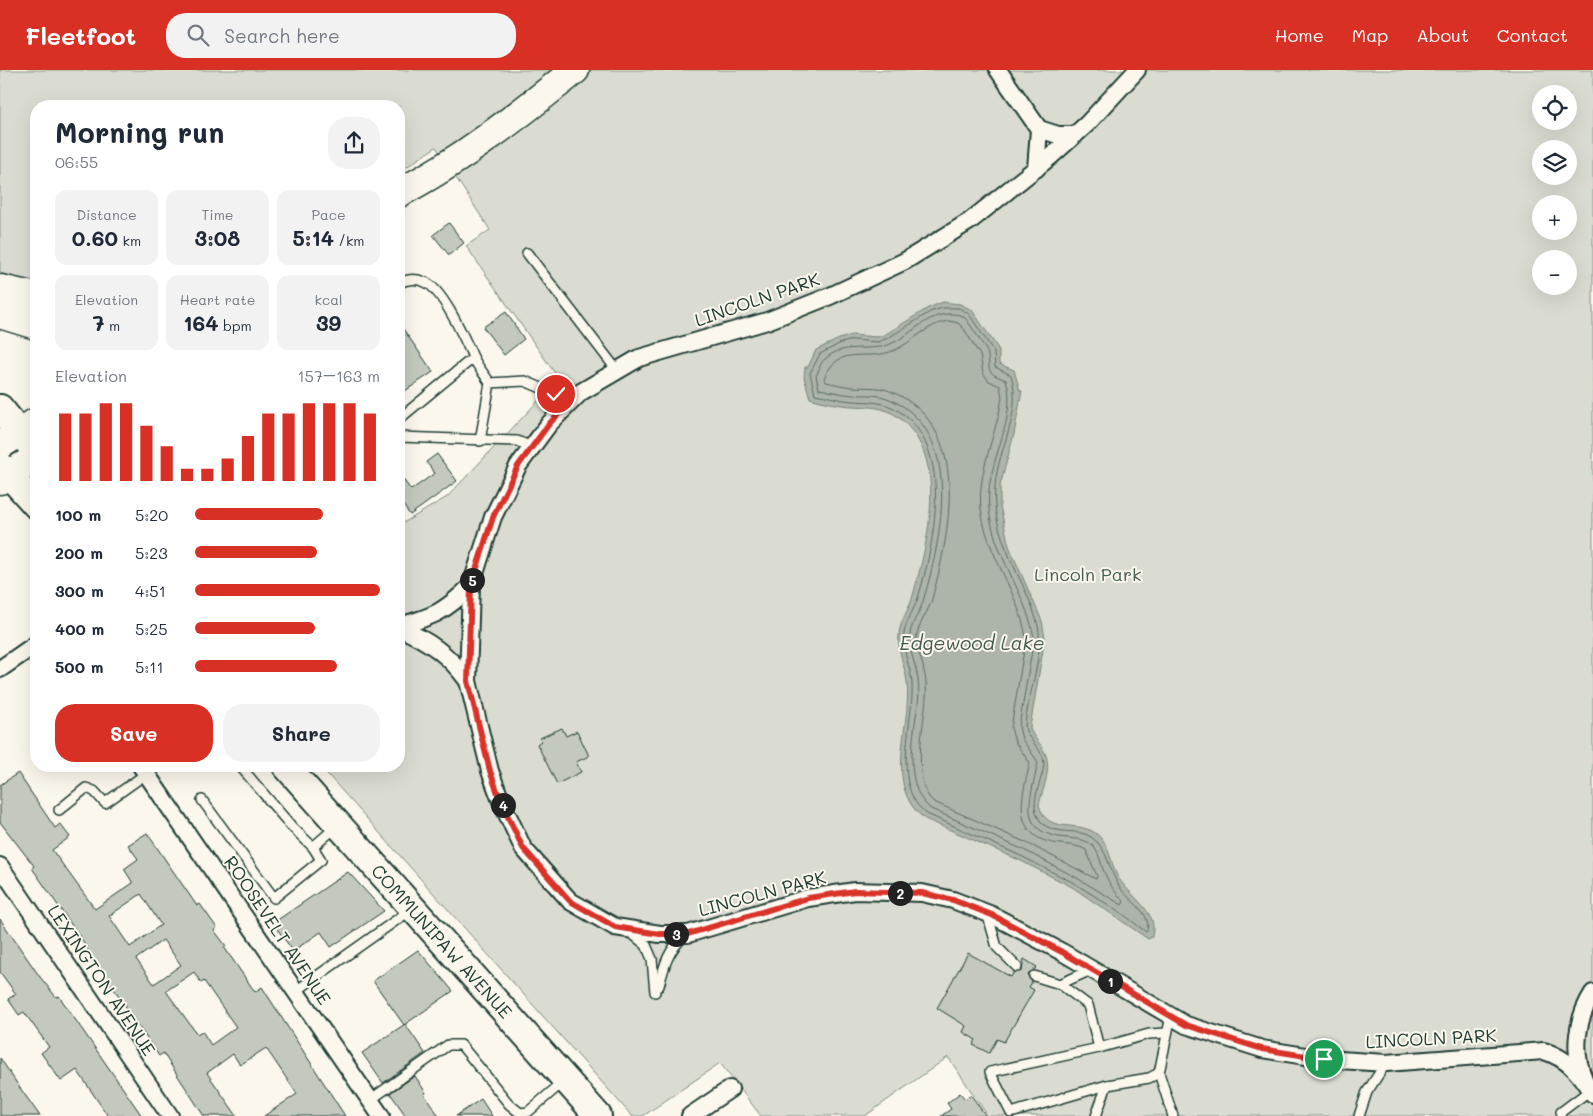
<!DOCTYPE html>
<html lang="en">
<head>
<meta charset="utf-8">
<style>
  body { margin:0; font-family:Mali,sans-serif; background:#f2f2f3; color:#1f2937; height:100vh; display:flex; flex-direction:column; font-size:19px; white-space:nowrap }
  * { box-sizing:border-box; margin:0 }
  p { font-size:16px; color:#747a83 }
  .icon { flex:none; width:28px; height:28px; fill:none; stroke:currentColor; stroke-width:2; stroke-linecap:round; stroke-linejoin:round }
  .map { position:relative; flex:1; overflow:hidden }
  .side { position:absolute; left:30px; top:30px; width:375px; height:672px; display:flex; flex-direction:column; background:#fff; border-radius:20px; box-shadow:0 5px 20px #0002 }
  .side>* { flex:none }
  .fabs { position:absolute; left:1532px; top:15px; display:grid; gap:10px }
  .fabs a { display:grid; place-items:center; width:45px; height:45px; border-radius:50%; background:#fff; box-shadow:0 5px 20px #0002; font-size:25px }
  .pin { position:absolute; display:grid; place-items:center; width:42px; height:42px; color:#fff; margin:-21px; border:2px solid #fff; border-radius:50%; box-shadow:0 1px 5px #0007 }
  .km { position:absolute; width:25px; height:25px; margin:-12px; border-radius:50%; background:#222; color:#fff; font-size:14px; line-height:25px; text-align:center }
  .round { display:grid; place-items:center; flex:none; width:52px; height:52px; border-radius:20px; background:#f2f2f3 }
  .head { display:flex; align-items:center; justify-content:space-between; height:85px; padding:0 25px }
  h1 { font-size:28px; font-weight:800; line-height:38px }
  .stats { display:grid; grid-template-columns:repeat(3,1fr); gap:8px; height:85px; padding:5px 25px }
  .stats div { display:grid; align-content:center; border-radius:12px; background:#f2f2f3; text-align:center }
  .stats b { font-size:21px; font-weight:800 }
  .stats small { font-size:14px; font-weight:400 }
  .stats p { font-size:14px }
  .chart { height:140px; padding:10px 25px }
  .chart p { display:flex; justify-content:space-between }
  .chart svg { width:100%; height:90px; margin-top:5px; stroke:#d93025; stroke-width:6 }
  .action { display:flex; gap:10px; margin-top:auto; padding:10px 25px }
  .action a { flex:1; height:58px; border-radius:20px; background:#d93025; color:#fff; font-size:20px; font-weight:800; line-height:58px; text-align:center }
  .action a+a { background:#f2f2f3; color:#1f2937 }
  ul { padding:0 25px; list-style:none; font-size:16px }
  li { display:grid; grid-template-columns:80px 60px 1fr; align-items:center; height:38px }
  li i { height:12px; border-radius:6px; background:#d93025 }
  header { display:flex; align-items:center; gap:30px; box-sizing:border-box; height:70px; padding:0 25px; background:#d93025; color:#fff }
  header strong { font-size:24px }
  nav { display:flex; gap:28px; margin-inline-start:auto; font-size:18px }
  .search { width:350px; height:45px; background:#f2f2f3; display:flex; align-items:center; gap:12px; box-sizing:border-box; padding:0 18px; border-radius:20px; color:#747a83; font-size:19px }
  .map>svg:first-child { display:block }
  .green { fill:#dbdcd1; stroke:#7d8c82; fill-rule:evenodd }
  .water { fill:#adb4aa; stroke:#74847b }
  .lines { fill:none; stroke-linecap:round; stroke-linejoin:round }
  .shore { stroke:#586d63; stroke-width:1 }
  .building { fill:#c4c9be; stroke:#1f3d34; fill-rule:evenodd }
  .lane-casing { stroke:#1f3d34; stroke-width:12 }
  .street-casing { stroke:#1f3d34; stroke-width:20 }
  .primary-casing { stroke:#1f3d34; stroke-width:30 }
  .highway-casing { stroke:#1f3d34; stroke-width:31 }
  .lane { stroke:#fbf7ec; stroke-width:9 }
  .street { stroke:#fbf7ec; stroke-width:16 }
  .primary { stroke:#fbf7ec; stroke-width:26 }
  .highway { stroke:#fbf7ec; stroke-width:28 }
  .route-casing { stroke:#fff; stroke-width:10 }
  .route { stroke:#d93025; stroke-width:6 }
  .labels { text-anchor:middle; dominant-baseline:central; stroke-width:4; stroke-linejoin:round; paint-order:stroke }
  .street-label { font-size:18px; fill:#1f3d34; stroke:#fbf7ec }
  .park-label { font-size:18px; fill:#455d53; stroke:#fbf7ec }
  .water-label { font-size:19px; font-style:italic; fill:#425b52; stroke:#fbf7ec }
</style>
</head>
<body>
<header>
<strong>Fleetfoot</strong>
<div class="search"><svg class="icon" aria-label="search" viewBox="0 0 24 24"><circle cx="10" cy="10" r="6"/><path d="M15 15l6 6"/></svg>Search here</div>
<nav><a>Home</a><a>Map</a><a>About</a><a>Contact</a></nav>
</header>
<div class="map">
<svg width="1593" height="1046" viewBox="0 0 1593 1046">
  <rect width="100%" height="100%" fill="#fbf7ec"/>
  <filter id="ink" filterUnits="userSpaceOnUse"><feTurbulence type="fractalNoise" baseFrequency=".02" numOctaves="2"/><feDisplacementMap in="SourceGraphic" scale="10" xChannelSelector="R" yChannelSelector="G"/><feConvolveMatrix kernelMatrix="1 2 1 2 8 2 1 2 1" color-interpolation-filters="sRGB"/></filter>
  <g filter="url(#ink)">
    <path class="green" d="M0 0H1593V1046H988L948 987 865 1046H761L720 993 643 1046H632L320 696H399V453L405 452 447 427 559 309 466 176 490 160 436 77 399 102V36H36V213L0 203ZM1541 24H1569V51H1541ZM1541 79H1569V106H1541ZM1541 134H1569V161H1541ZM1541 189H1569V216H1541Z"/>
    <path class="water" d="M943 232 960 234 972 240 999 280V294L1014 300 1020 321H1022L1014 364 1000 416V436L1009 476 1042 551 1045 568 1030 657C1032 667 1040 672 1044 681 1053 697 1043 718 1039 735 1046 762 1070 752 1090 760 1111 769 1109 793 1119 809 1129 823 1143 832 1151 848 1154 853 1153 860 1152 867L1148 869 1072 817 1019 790 925 749C882 717 912 656 907 612 905 596 897 581 899 564 900 550 910 539 913 525 928 472 950 386 898 347 883 336 869 337 851 336 838 335 823 332 810 328L804 307 805 297H808L816 280 839 269 852 265 877 267 886 264 928 238Z"/>
    <g class="lines">
      <g class="shore">
        <path d="M943 238H959L969 244 994 282 995 297 1011 305C1023 344 998 377 995 416 990 467 1024 506 1037 552 1046 582 1027 625 1025 657 1027 670 1044 680 1044 693 1043 712 1028 731 1039 749 1050 767 1076 757 1091 767 1108 777 1109 803 1121 819 1129 830 1155 846 1146 862L1123 844 1074 813 1021 786 927 744C890 717 914 654 912 615 912 598 901 581 904 563 906 551 914 540 918 528 934 475 955 378 899 341 884 331 869 332 852 331 840 330 827 326 815 324L810 303 820 284 841 273 853 270 878 272 888 268 930 242Z"/>
        <path d="M950 244C955 244 961 244 965 248 968 251 988 281 988 285 990 303 986 302 1006 310 1019 349 984 395 989 438 993 485 1026 522 1034 568L1019 657 1022 669 1038 692C1032 727 1013 763 1067 768 1076 769 1085 769 1092 775 1099 782 1100 791 1103 799 1108 812 1114 822 1124 831L1122 835 1077 808 1024 780 931 739C905 720 912 674 916 646 919 632 920 618 917 604 915 591 907 577 910 564 912 551 921 541 924 528 942 466 965 359 887 328 876 324 865 325 853 325 842 324 830 321 819 319L816 306C819 301 820 292 825 289 843 272 867 282 888 275 910 267 925 244 950 244Z"/>
        <path d="M949 251 958 253 964 259 980 285 983 303 989 311 1000 316 1002 327C997 364 977 401 981 439 987 486 1019 522 1026 568L1011 658 1015 672 1030 693C1023 723 1009 764 1053 773 1063 775 1077 774 1086 780L1097 806 1096 809 1027 773 934 732C914 717 921 669 924 646 926 631 928 616 924 601 922 589 915 577 917 564 920 552 928 542 932 529 950 462 973 355 890 321 877 316 865 318 852 317 844 316 835 314 826 312L824 308C840 272 867 293 895 280 913 272 928 253 949 251Z"/>
      </g>
    </g>
    <g class="building">
      <polygon points="449,153 464,173 449,185 433,165"/>
      <polygon points="506,242 524,269 504,285 483,257"/>
      <polygon points="399,253 433,302 399,325"/>
      <polygon points="437,384 457,411 410,445 399,429 399,404 411,420 435,403 426,392"/>
      <polygon points="562,658 566,666 577,661 589,686 576,692 581,702 557,714 537,674 541,671 540,668"/>
      <path d="M18 703 55 758 60 754 70 767 52 780 95 839 133 813 124 799 138 789 128 775 147 763 197 836 200 834 217 858 214 860 226 876 224 877 255 922 262 917 345 1046H264L297 1024 266 978 240 995 233 984 207 1003 237 1046H204L163 983 159 986 125 937 126 936 92 888 82 870 32 798 34 796 0 752V715ZM141 824 161 855 130 877 109 846ZM163 870 181 895 154 914 136 889ZM194 902 201 913 204 911 236 957 211 975 202 961 197 964 166 921Z"/>
      <polygon points="348,802 384,841 331,877 321,862 293,881 273,853"/>
      <polygon points="0,849 40,907 56,927 59,926 142,1046 108,1046 77,1000 61,1011 41,983 49,977 24,942 19,945 8,929 16,924 0,902"/>
      <polygon points="418,880 453,921 404,955 373,911"/>
      <polygon points="968,883 1011,907 1014,902 1022,901 1024,889 1037,897 1028,905 1032,912 1029,917 1034,920 1004,972 997,969 989,983 973,975 976,970 963,962 966,956 937,938"/>
      <polygon points="405,954 425,983 383,1013 362,983"/>
      <polygon points="0,988 20,1018 40,1046 0,1046"/>
      <polygon points="415,1006 426,1023 424,1024 439,1046 406,1046 390,1023"/>
      <polygon points="960,1023 965,1029 971,1025 986,1046 941,1046 951,1039 947,1033"/>
      <polygon points="481,1029 492,1046 456,1046"/>
    </g>
    <g class="lines">
      <defs>
        <g id="lane">
          <polyline points="527,183 616,299"/>
          <path d="M399 213C408 209 416 208 425 212 443 219 465 270 473 287 477 296 485 305 490 313"/>
          <polyline points="399,349 473,288"/>
          <polyline points="399,367 517,371 532,377"/>
          <polyline points="480,371 490,313 525,311 555,324 568,334"/>
          <polyline points="240,696 292,757 313,777 336,757"/>
          <polyline points="202,730 274,828 321,790 313,777"/>
          <polyline points="59,740 86,718 94,721 105,733 157,696"/>
          <polyline points="987,843 997,877 1017,897"/>
          <polyline points="630,862 646,875 652,889 655,922"/>
          <polyline points="1034,906 1060,914 1091,900"/>
          <polyline points="1060,914 1088,935 1099,978"/>
          <path d="M659 916C664 896 668 879 686 865"/>
          <polyline points="296,921 412,839"/>
          <polyline points="1171,946 1159,1003 1173,1046"/>
          <polyline points="1159,1003 1149,1008 1107,1015 1011,1043 990,1002 1099,978 1149,964 1166,963"/>
          <polyline points="370,1030 448,975 461,975 509,1034 520,1043 528,1042 563,1012"/>
          <polyline points="1561,1042 1593,1018"/>
          <polyline points="1096,1046 1107,1015"/>
          <polyline points="1359,1046 1367,1022 1386,993"/>
        </g>
        <g id="street">
          <polyline points="998,0 1039,59 1036,99"/>
          <path d="M1137 0 1087 54 1050 87 970 151 905 191 830 226 767 251 639 288 581 322 549 354 518 396 493 447 471 516 468 611 490 701 501 731 523 778 570 831 615 857 660 864H688L808 828 855 821 922 823 953 830 992 845 1062 882 1186 955 1262 979 1324 989 1386 993 1544 981C1569 989 1579 1003 1593 1024"/>
          <polyline points="1039,59 1058,65 1075,65"/>
          <path d="M399 556C435 546 444 542 471 516"/>
          <path d="M399 558C428 570 449 585 468 611"/>
          <polyline points="0,599 36,574"/>
          <polyline points="141,696 381,1046"/>
          <polyline points="0,796 170,1046"/>
          <path d="M1584 1009C1572 981 1577 948 1593 923"/>
          <polyline points="690,1046 730,1019"/>
        </g>
        <g id="primary">
          <polyline points="0,338 36,382"/>
          <polyline points="0,395 36,435"/>
          <polyline points="286,696 598,1046"/>
        </g>
        <g id="highway">
          <path d="M399 123C462 90 519 45 575 0"/>
          <polyline points="0,219 36,227"/>
          <polyline points="0,244 36,255"/>
          <polyline points="0,375 36,352"/>
          <polyline points="0,410 36,388"/>
        </g>
      </defs>
      <use href="#lane" class="lane-casing"/>
      <use href="#street" class="street-casing"/>
      <use href="#primary" class="primary-casing"/>
      <use href="#highway" class="highway-casing"/>
      <use href="#lane" class="lane"/>
      <use href="#street" class="street"/>
      <use href="#primary" class="primary"/>
      <use href="#highway" class="highway"/>
    </g>
  </g>
  <g class="lines" filter="url(#ink)">
    <defs>
      <polyline id="route" points="556,324 568,334 549,354 518,396 493,447 471,516 468,611 490,701 501,732 523,778 570,831 615,857 660,864 688,864 808,828 855,821 922,823 953,830 992,845 1062,882 1186,955 1262,979 1324,989"/>
    </defs>
    <use href="#route" class="route-casing"/>
    <use href="#route" class="route"/>
  </g>
  <g class="labels">
    <g class="street-label">
      <text transform="translate(757 229) rotate(-19)">LINCOLN PARK</text>
      <text transform="translate(762 823) rotate(-15)">LINCOLN PARK</text>
      <text transform="translate(278 860) rotate(56)">ROOSEVELT AVENUE</text>
      <text transform="translate(442 871) rotate(48)">COMMUNIPAW AVENUE</text>
      <text transform="translate(102 910) rotate(56)">LEXINGTON AVENUE</text>
      <text transform="translate(1431 968) rotate(-3)">LINCOLN PARK</text>
    </g>
    <g class="park-label">
      <text x="1088" y="504">Lincoln Park</text>
    </g>
    <g class="water-label">
      <text x="972" y="572">Edgewood Lake</text>
    </g>
  </g>
</svg>
<div class="fabs">
<a><svg class="icon" aria-label="locate" viewBox="0 0 24 24"><circle cx="12" cy="12" r="6"/><path d="M12 2v4M12 18v4M2 12h4M18 12h4"/></svg></a>
<a><svg class="icon" aria-label="layers" viewBox="0 0 24 24"><path d="M12 4l9 5-9 5-9-5zM3 14l9 5 9-5"/></svg></a>
<a>+</a>
<a>−</a>
</div>
<div class="pin" style="left:1324px;top:989px;background:#1e9e55"><svg class="icon" aria-label="arrive" viewBox="0 0 24 24"><path d="M6 21V4h12l-3 4 3 4H6"/></svg></div>
<div class="pin" style="left:556px;top:324px;background:#d93025"><svg class="icon" aria-label="check" viewBox="0 0 24 24"><path d="M5 12l5 5 9-10"/></svg></div>
<b class="km" style="left:1110px;top:911px">1</b>
<b class="km" style="left:900px;top:823px">2</b>
<b class="km" style="left:676px;top:864px">3</b>
<b class="km" style="left:503px;top:735px">4</b>
<b class="km" style="left:472px;top:510px">5</b>
<section class="side">
<div class="head"><div><h1>Morning run</h1><p>06:55</p></div><a class="round"><svg class="icon" aria-label="share" viewBox="0 0 24 24"><path d="M12 15V3M7 8l5-5 5 5M5 13v7h14v-7"/></svg></a></div>
<div class="stats">
<div><p>Distance</p><b>0.60<small> km</small></b></div>
<div><p>Time</p><b>3:08</b></div>
<div><p>Pace</p><b>5:14<small> /km</small></b></div>
</div>
<div class="stats">
<div><p>Elevation</p><b>7<small> m</small></b></div>
<div><p>Heart rate</p><b>164<small> bpm</small></b></div>
<div><p>kcal</p><b>39</b></div>
</div>
<div class="chart"><p><span>Elevation</span>157–163 m</p>
<svg viewBox="0 0 160 44" preserveAspectRatio="none"><path d="M5 44V11M15 44V11M25 44V6M35 44V6M45 44V17M55 44V27M65 44V38M75 44V38M85 44V33M95 44V22M105 44V11M115 44V11M125 44V6M135 44V6M145 44V6M155 44V11"/></svg>
</div>
<ul>
<li><b>100 m</b>5:20<i style="width:69%"></i></li>
<li><b>200 m</b>5:23<i style="width:66%"></i></li>
<li><b>300 m</b>4:51<i style="width:100%"></i></li>
<li><b>400 m</b>5:25<i style="width:65%"></i></li>
<li><b>500 m</b>5:11<i style="width:77%"></i></li>
</ul>
<div class="action"><a>Save</a><a>Share</a></div>
</section>
</div>
</body>
</html>
